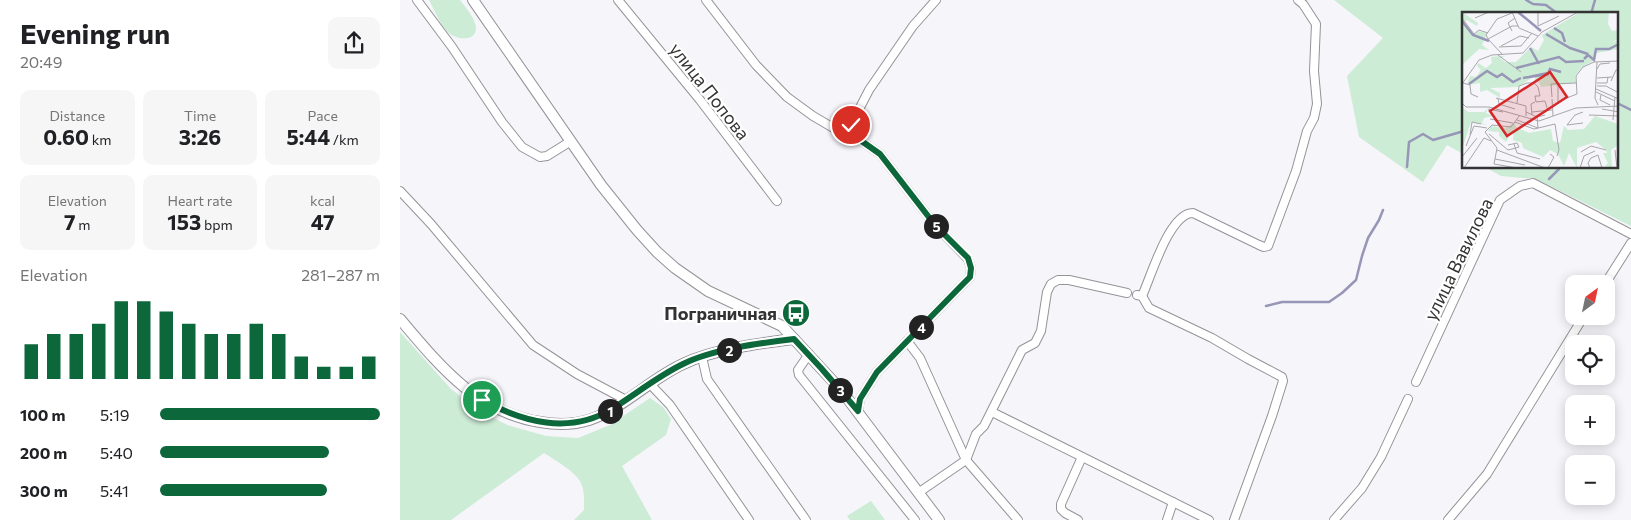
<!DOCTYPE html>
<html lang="en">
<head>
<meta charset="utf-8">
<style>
  body { margin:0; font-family:Commissioner,sans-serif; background:#f6f6f6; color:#202124; height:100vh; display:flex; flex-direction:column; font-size:19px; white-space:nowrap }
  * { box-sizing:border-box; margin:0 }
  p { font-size:16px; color:#757577 }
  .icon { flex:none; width:28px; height:28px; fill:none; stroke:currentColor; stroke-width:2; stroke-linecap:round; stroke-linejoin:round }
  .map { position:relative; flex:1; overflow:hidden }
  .details { display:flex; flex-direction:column; background:#fff; width:400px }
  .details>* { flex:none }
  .needle { width:32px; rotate:33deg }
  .tools { position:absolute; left:1165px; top:275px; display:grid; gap:10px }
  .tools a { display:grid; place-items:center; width:50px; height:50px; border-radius:10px; background:#fff; box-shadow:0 2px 12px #0003; font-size:25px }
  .pin { position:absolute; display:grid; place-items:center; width:42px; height:42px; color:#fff; margin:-21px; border:2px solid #fff; border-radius:50%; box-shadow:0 1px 5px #0007 }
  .km { position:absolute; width:25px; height:25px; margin:-12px; border-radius:50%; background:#222; color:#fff; font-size:14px; line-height:25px; text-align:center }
  .round { display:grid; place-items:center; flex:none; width:52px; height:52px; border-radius:10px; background:#f6f6f6 }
  .summary { display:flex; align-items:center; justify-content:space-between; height:85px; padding:0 20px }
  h1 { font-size:28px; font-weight:700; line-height:38px }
  .stats { display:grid; grid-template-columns:repeat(3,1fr); gap:8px; height:85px; padding:5px 20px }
  .stats div { display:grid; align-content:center; border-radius:10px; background:#f6f6f6; text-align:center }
  .stats b { font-size:21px; font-weight:700 }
  .stats small { font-size:14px; font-weight:400 }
  .stats p { font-size:14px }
  .chart { height:140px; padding:10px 20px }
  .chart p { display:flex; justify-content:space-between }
  .chart svg { width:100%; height:90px; margin-top:5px; stroke:#0c673a; stroke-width:6 }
  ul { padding:0 20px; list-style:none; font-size:16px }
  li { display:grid; grid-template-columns:80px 60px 1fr; align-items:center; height:38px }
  li i { height:12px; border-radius:6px; background:#0c673a }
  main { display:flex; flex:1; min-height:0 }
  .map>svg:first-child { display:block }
  .green { fill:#ccecd6 }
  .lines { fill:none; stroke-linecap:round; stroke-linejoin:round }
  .stream { stroke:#9796b7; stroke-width:2.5 }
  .minor-casing { stroke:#939398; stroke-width:10 }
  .secondary-casing { stroke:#939398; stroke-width:12 }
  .minor { stroke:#fff; stroke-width:8 }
  .secondary { stroke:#fff; stroke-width:10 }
  .route-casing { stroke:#fff; stroke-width:10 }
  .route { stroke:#0c673a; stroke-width:6 }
  .labels { text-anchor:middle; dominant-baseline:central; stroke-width:4.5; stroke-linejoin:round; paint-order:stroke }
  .street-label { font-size:18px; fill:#333334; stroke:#fff }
  .poi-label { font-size:18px; font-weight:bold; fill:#333334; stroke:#fff; text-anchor:end }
  .inset-river { fill:none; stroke:#9796b7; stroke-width:2.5 }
  .inset-road { fill:none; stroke:#a7a7ab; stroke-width:1 }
  .view { fill:#d62828; fill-opacity:0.15; stroke:#d62828; stroke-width:2.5 }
  .inset-edge { fill:none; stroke:#333334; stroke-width:2.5 }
</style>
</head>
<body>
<main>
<section class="details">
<div class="summary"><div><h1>Evening run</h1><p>20:49</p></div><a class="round"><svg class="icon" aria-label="share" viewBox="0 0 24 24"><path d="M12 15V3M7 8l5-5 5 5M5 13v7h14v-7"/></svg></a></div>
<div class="stats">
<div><p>Distance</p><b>0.60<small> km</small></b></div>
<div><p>Time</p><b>3:26</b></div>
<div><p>Pace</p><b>5:44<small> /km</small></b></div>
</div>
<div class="stats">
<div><p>Elevation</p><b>7<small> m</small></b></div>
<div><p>Heart rate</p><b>153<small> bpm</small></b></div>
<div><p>kcal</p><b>47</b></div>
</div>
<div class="chart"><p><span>Elevation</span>281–287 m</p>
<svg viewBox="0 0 160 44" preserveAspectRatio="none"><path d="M5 44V27M15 44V22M25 44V22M35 44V17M45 44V6M55 44V6M65 44V11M75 44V17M85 44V22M95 44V22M105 44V17M115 44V22M125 44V33M135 44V38M145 44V38M155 44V33"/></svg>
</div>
<ul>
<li><b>100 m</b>5:19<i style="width:100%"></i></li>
<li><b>200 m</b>5:40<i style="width:77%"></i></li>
<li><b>300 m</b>5:41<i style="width:76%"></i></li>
</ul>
</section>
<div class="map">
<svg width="1231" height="520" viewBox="0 0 1231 520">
  <rect width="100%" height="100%" fill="#f5f5fa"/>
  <g class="green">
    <path d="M29 0H60C65 7 75 18 76 27 77 42 57 40 49 33 41 27 34 9 29 0Z"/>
    <polygon points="934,0 1231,0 1231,226 1136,179 1101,176 1087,168 1217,168 1217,14 1064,14 1063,154 1047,145 1023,182 959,137 947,76 983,38"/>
    <path d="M0 332 51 389 74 407 107 425 146 436 178 438 210 425 250 398 263 407 271 419 266 435 222 466 252 520H174L184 510C184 501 185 490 180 481 174 471 155 460 144 453L51 520H0Z"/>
    <polygon points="471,501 485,520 450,520 447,516"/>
  </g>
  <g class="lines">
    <g class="stream">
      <polyline points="1126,0 1133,4 1146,5 1158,14"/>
      <polyline points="1191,14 1195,0"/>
      <polyline points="1217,103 1231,110"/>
      <polyline points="1007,167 1009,142 1023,134 1033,140 1064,131"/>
      <polyline points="1149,179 1159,169 1157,168"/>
      <polyline points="866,306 882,302 929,302 942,293 956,280 962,256 968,238 979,220 983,210"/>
    </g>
    <defs>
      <g id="minor">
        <polyline points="17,0 52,47 102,122 122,147 140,157 147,156 171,141"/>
        <polyline points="218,0 300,100 377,201"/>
        <polyline points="306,0 356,65 387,97 413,116 442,133 453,135 480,154 535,225 568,259 571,268 570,277 477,372 460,399 458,411"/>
        <polyline points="453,135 451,125 469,90 513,26 536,0"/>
        <polyline points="0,191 31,224 133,345 177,374 226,400"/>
        <polyline points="1205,284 1231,243"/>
        <polyline points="737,295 742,296 749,308 812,338 848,359 882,377 883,381 872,416 834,520"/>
        <path d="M742 296C751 277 769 213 793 213L859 245 864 247 868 246 896 171 907 131 914 118 917 104 914 71 916 24 903 4 898 0"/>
        <polyline points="507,341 520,358 566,460 618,520"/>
        <polyline points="409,354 398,370 399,375 515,520"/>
        <polyline points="302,357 307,379 406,520"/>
        <polyline points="1016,382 1100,200 1120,186 1133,183 1231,234"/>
        <polyline points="250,384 270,405 349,520"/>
        <polyline points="592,412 809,520"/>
        <polyline points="518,493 566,460 576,434 584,426 622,350 635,343 641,331 647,292 651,284 658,280 669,280 727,293"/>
        <polyline points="678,520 665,513 661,509 661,504 682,457"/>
        <polyline points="767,520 773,502"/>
        <polyline points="934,520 962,488 981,457 1008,399"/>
        <polyline points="1048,520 1087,474 1184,316"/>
      </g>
      <g id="secondary">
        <polyline points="73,0 201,185 237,230 257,252 275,268 308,291 382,326 441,390 539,520"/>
        <path d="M0 319C39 365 76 412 140 422 157 425 173 425 189 420 224 408 250 379 283 364 314 349 361 343 394 339"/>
      </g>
    </defs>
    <use href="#minor" class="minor-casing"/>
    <use href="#secondary" class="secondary-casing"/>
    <use href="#minor" class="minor"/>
    <use href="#secondary" class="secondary"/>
  </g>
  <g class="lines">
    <defs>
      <path id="route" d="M82 400C123 422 169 435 212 409 236 394 258 376 283 364 313 349 360 343 394 339L421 368 458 411 460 399 477 372 563 284 570 277 571 268 568 258 535 225 480 154 453 135 451 125"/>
    </defs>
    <use href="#route" class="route-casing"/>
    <use href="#route" class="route"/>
  </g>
  <defs>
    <symbol id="bus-disc" viewBox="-11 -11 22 22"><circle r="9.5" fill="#0c673a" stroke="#fff"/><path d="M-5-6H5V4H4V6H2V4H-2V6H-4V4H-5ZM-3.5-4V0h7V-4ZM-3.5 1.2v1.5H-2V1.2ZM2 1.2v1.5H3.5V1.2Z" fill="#fff"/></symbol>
  </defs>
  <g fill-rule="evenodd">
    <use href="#bus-disc" x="380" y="297" width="32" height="32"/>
  </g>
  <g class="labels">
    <g class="street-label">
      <text transform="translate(310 91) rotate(52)">улица Попова</text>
      <text transform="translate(1058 259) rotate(-64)">улица Вавилова</text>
    </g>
    <g class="poi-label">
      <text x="377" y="313">Пограничная</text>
    </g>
  </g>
  <g transform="translate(1062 12)">
    <rect width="156" height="156" fill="#f5f5fa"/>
    <path d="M0 0 16 11 15 14 5 8 1 10 12 23 17 19 25 21 20 33 27 38 17 37 0 53ZM118 0H147L146 12 150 19 156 18V27L149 31 156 28V37L135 41 134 38 133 48 120 55 113 64 114 71 79 75 77 70 73 69V64L55 75 28 76 38 81V86L25 78 18 80V71L5 73 8 64 14 65 19 58 15 54 16 51 24 56 30 51 29 45 38 44H43L38 46 43 50H54L69 35 76 39 82 28 80 23ZM1 96 6 100H22L26 96 24 101 31 104 22 106 20 111 25 113 9 110 0 137ZM133 104 156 112V133L149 138 150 156 143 154 146 151 141 141H145L144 138 134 130 115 136V156L107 141 102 154 96 142 88 138 81 145 61 136 60 131 51 128 52 117 44 130 37 124V120L26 119 29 114 43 116 53 110 54 115 67 121 89 117 91 129 98 131 102 114 106 118 122 117Z" fill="#ccecd6"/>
    <path class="inset-river" d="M56 0 79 19M0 9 11 23 27 29M92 16 100 21 103 30M84 22 108 36 126 42M68 36 77 52M122 47 126 43 132 48 134 37H147L157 32M54 56 97 45 104 50 122 49M67 65 86 61 88 57 99 60M61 66 87 62M7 72 25 59 35 65 40 62 51 70 59 66"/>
    <path class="inset-road" d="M50 0 57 16 76 24M76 0V14L97 4M0 6 12 22 17 18 26 21M13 6 27 0M50 19 46 11 53 6M26 27 24 23 35 7 50 1M26 27 50 14H56M26 27 40 42M39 34 58 24 67 26M37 35 59 34 70 21M36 43 59 60M135 50 133 86 136 93M135 57 138 52 148 51M135 66 150 65M149 69 154 58 157 59M1 71 8 73 9 82 16 85M135 71H145L146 65M0 72 17 48 30 43 61 41 80 20 116 0M135 74H144L157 81M134 77 157 87M134 80 153 89M139 83 138 88 148 93M90 85 89 72 114 71M34 86 64 94V104M36 87 37 92 53 97M90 87 91 104M102 87 115 82 114 64 121 55 132 50 157 49M74 90 83 89 86 99M0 91 4 95H27L77 109 114 96 157 94M55 91 57 74 65 71H72L76 75 78 84H73L74 90M96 92V71M26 97 41 100M140 97 157 100M64 100 75 105 83 103M70 100 90 98M70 103 69 92 73 90M127 103 157 104M28 107 51 111M55 108 76 116 75 105M151 108 153 85M53 110 72 117 93 112 97 138 95 144M105 113 113 103 121 100M105 113 121 111M27 122 46 138 54 136M8 123 10 110 19 112M52 132 55 141 78 147M46 133 55 131 57 135 54 136M4 134 12 114 25 116M35 138 83 156M153 138 155 156M119 140 129 134 144 138M0 145 15 126M33 147 63 153M2 156 22 126 29 129M55 156 32 152 35 136 23 120 30 113 49 115 58 103M86 156 92 145 88 142M118 156 122 144 133 139M128 156 126 151 129 146 136 143 140 156"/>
    <path class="view" d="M88 60 105 85 45 124 28 99Z"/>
    <rect width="156" height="156" class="inset-edge"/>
  </g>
</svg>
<div class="tools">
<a><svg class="needle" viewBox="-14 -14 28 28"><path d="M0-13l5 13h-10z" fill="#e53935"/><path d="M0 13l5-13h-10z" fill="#757577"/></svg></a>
<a><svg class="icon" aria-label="locate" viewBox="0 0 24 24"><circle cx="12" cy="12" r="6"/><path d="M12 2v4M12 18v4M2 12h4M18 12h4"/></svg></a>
<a>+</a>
<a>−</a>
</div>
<div class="pin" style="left:82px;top:400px;background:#1e9e55"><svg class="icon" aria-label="arrive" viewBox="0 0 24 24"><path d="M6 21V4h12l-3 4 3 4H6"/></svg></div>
<div class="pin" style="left:451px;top:125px;background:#d93025"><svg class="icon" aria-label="check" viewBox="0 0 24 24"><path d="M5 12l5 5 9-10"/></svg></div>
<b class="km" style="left:210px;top:411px">1</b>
<b class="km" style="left:329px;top:350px">2</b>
<b class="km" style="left:440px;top:390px">3</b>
<b class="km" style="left:521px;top:327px">4</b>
<b class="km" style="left:536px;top:226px">5</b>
</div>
</main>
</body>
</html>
